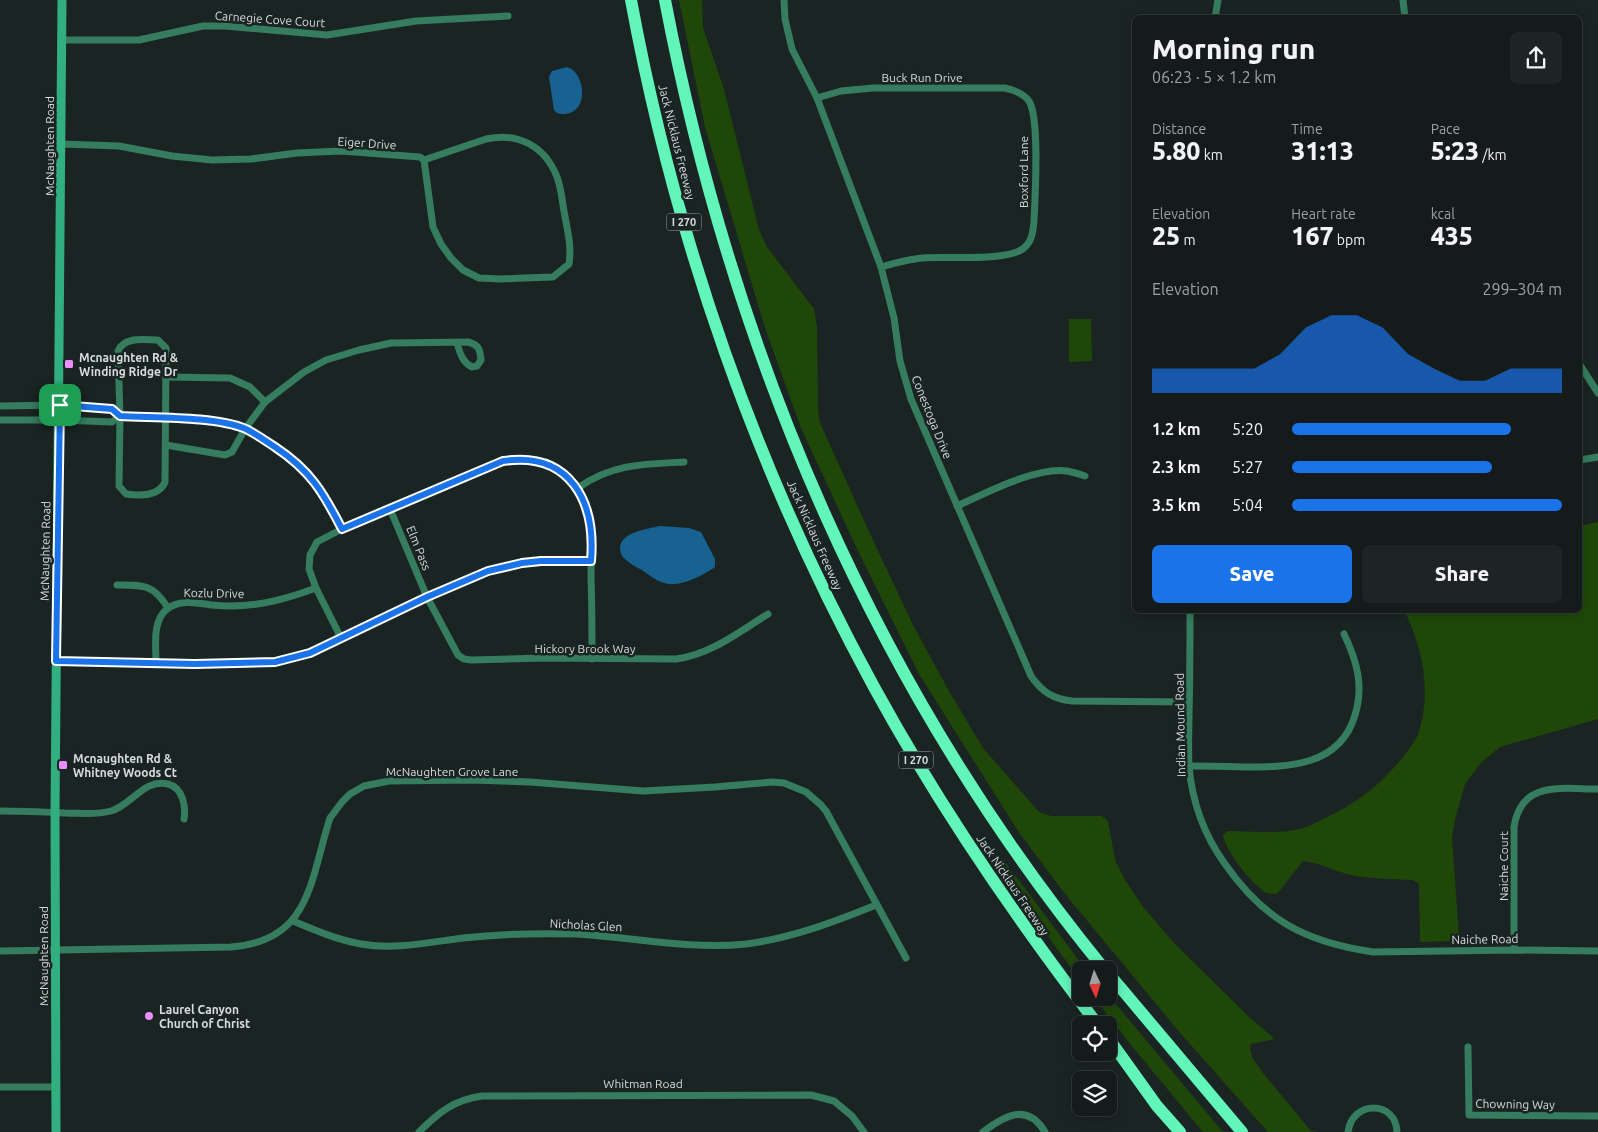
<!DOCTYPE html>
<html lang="en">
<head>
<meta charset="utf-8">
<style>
  body { margin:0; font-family:Ubuntu,sans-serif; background:#1d2423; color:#f1f3f6; height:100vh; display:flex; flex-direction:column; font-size:19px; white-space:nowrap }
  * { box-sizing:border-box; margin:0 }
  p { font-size:16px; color:#9da1a2 }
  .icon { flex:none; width:28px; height:28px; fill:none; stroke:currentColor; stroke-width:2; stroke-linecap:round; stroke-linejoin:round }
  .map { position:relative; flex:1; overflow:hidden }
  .drawer { position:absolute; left:1132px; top:15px; width:450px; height:598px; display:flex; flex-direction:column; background:#141b1a; border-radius:8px; box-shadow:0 2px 12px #0003,0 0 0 1px #333939 }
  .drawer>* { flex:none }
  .needle { width:32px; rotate:176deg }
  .tools { position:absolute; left:1072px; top:961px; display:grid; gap:10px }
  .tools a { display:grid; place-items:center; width:45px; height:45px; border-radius:8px; background:#141b1a; box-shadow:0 2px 12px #0003,0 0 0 1px #333939; font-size:25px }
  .pin { position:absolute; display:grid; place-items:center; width:42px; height:42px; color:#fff; margin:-21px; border-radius:10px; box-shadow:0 2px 8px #0006 }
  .round { display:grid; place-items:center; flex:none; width:52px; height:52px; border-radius:8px; background:#1d2423 }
  .overview { display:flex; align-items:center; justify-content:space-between; height:85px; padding:0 20px }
  h1 { font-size:28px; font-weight:800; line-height:38px }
  .metrics { display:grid; grid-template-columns:repeat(3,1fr); gap:8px; height:85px; padding:5px 20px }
  .metrics div { display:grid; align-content:center }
  .metrics b { font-size:25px; font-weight:800 }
  .metrics small { font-size:14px; font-weight:400 }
  .metrics p { font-size:14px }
  .chart { height:140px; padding:10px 20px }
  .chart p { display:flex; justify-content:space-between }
  .chart svg { width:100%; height:90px; margin-top:5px; fill:#1a73e8; opacity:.7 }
  .button { display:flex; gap:10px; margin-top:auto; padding:10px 20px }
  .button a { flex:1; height:58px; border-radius:8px; background:#1a73e8; color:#fff; font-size:20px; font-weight:800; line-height:58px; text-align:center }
  .button a+a { background:#1d2423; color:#f1f3f6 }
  ul { padding:0 20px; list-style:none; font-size:16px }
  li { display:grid; grid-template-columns:80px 60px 1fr; align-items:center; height:38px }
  li i { height:12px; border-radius:6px; background:#1a73e8 }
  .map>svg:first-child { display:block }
  .green { fill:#1f4808 }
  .water { fill:#176291 }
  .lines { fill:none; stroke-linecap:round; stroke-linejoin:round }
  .street { stroke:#367c5e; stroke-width:7 }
  .secondary { stroke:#32af80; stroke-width:9 }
  .highway { stroke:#62f5ba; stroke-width:12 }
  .route-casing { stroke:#fff; stroke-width:10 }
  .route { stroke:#1a73e8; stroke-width:6 }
  .poi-dot { fill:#eb8dfc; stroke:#1a2423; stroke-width:2 }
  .labels { text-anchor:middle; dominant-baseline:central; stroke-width:5; stroke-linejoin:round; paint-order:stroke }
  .shield { fill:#1a2423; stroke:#9ea5a4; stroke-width:1 }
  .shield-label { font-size:11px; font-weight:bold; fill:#d6dcdb }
  .street-label { font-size:12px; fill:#d6dcdb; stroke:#1a2423 }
  .poi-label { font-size:12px; font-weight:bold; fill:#d6dcdb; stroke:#1a2423; text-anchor:start }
</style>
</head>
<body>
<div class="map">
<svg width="1598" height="1132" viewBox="0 0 1598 1132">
  <rect width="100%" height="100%" fill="#1a2423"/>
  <g class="green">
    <polygon points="679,0 702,0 703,28 724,89 759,230 767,247 814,309 817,327 818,411 820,423 871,536 913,625 950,693 983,748 1039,812 1051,816 1102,816 1108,821 1115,860 1125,880 1144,908 1175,944 1249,1017 1275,1039 1251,1044 1250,1048 1252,1057 1263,1073 1311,1131 1317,1132 1268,1132 1182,1035 1065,894 1018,831 919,674 858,551 801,428 765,328 705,127"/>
    <polygon points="1069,319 1091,319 1092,361 1069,362"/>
    <path d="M1598 522V719L1500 747 1481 763 1465 784 1455 820 1452 837 1459 937 1455 941 1420 942 1419 884 1413 880C1391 879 1369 879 1347 874 1332 870 1318 862 1303 861L1277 894C1273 894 1269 894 1265 892 1251 883 1226 852 1223 835L1227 831C1251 831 1279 835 1303 828 1310 826 1317 822 1323 819 1358 803 1379 786 1403 757 1410 748 1418 738 1420 728 1431 689 1422 645 1404 610H1580V526Z"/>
    <polygon points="998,857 1003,859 1086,970 1081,970 1081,981 1055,946 998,865 996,859"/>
    <polygon points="1109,996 1223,1132 1203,1132 1131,1045 1094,998"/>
  </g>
  <g class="water">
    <path d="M567 67C585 72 590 112 565 114 560 114 557 114 554 110L549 77 552 71Z"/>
    <path d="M660 526 689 528 701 532 715 559V567C704 575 682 586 669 584 659 583 650 576 642 570 636 567 627 562 623 557 610 534 646 529 660 526Z"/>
  </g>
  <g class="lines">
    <g class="street">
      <path d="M784 0 785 19 792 49 817 98 881 267 894 318 900 361 911 399 1031 676C1042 692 1053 699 1072 701L1189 702"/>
      <polyline points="1403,0 1405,18"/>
      <polyline points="1215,18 1218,0"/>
      <polyline points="61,40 139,40 203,26 225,26 327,35 416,21 508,16"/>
      <path d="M817 98 841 91 873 88H1005C1014 90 1023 93 1029 101 1040 118 1035 198 1034 222 1033 231 1032 241 1025 247 1011 262 945 256 923 258 909 259 895 263 881 267"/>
      <path d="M61 144 119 146 172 156 212 160 251 159 297 153 341 151 420 157 424 160 486 139C518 132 545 146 557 177 561 187 562 200 564 211 567 229 572 246 569 264L553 277 524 278 501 279 479 278 463 270 451 258 441 244 433 227 424 160"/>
      <path d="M158 340 166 348V354L165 482C159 496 140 496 126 494L119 486 120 416 118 351C124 336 145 340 158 340Z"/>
      <polyline points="1580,365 1598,393"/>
      <polyline points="166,377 230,378 250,387 265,402"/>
      <polyline points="0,406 60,405 112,409 120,416"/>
      <path d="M0 420H60L112 422 120 416C154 418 215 416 246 429 255 433 264 439 272 445 309 469 322 490 342 529"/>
      <path d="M166 445 225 455 232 452 245 429 265 402 304 372 326 360 359 350 391 343 468 342C479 345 480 349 481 360L477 366 472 367C462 362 460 353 457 343"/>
      <polyline points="1580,460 1598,457"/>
      <path d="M578 488C611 464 644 464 684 462"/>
      <path d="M957 506C984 494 1037 466 1067 471 1073 472 1079 474 1085 476"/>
      <path d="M390 509 427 597 458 655 464 659 471 660 543 658 676 659C710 655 739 632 768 614"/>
      <path d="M117 585C143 585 153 584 168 608"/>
      <path d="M1190 610C1190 644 1190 678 1189 712 1189 730 1188 748 1189 766 1192 801 1204 835 1225 864 1264 920 1305 942 1373 952L1514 950 1598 951"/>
      <path d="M341 638 316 588 309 569 310 555 317 542 342 529 486 468C509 459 529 456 552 467 597 490 591 536 591 579 592 605 592 632 592 659"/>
      <polyline points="56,661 195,664 275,662 310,653 427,597 488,571 521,563 541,561 591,561"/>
      <path d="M156 663C156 646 152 621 167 609 180 599 197 603 212 605 249 609 281 601 316 588"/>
      <path d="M1189 766C1207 766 1225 766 1243 767 1287 767 1340 767 1355 715 1364 686 1357 661 1344 634"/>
      <path d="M0 811C22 811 44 812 65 813 80 813 97 815 111 811 132 805 144 778 168 784 183 788 186 806 184 819"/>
      <path d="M293 921C315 930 337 940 361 944 394 950 430 942 463 938 500 934 538 933 576 934 633 937 689 950 746 944 792 938 834 922 876 905"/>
      <path d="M1514 950V827C1521 780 1562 789 1598 789"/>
      <path d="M0 951 231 947C311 941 310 880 330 818L342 802 350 794 364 786 389 781 470 780 530 782 643 791 715 787 772 782 784 783 806 792 821 805 826 811 906 958"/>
      <polyline points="1468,1047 1469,1115 1598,1116"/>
      <polyline points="0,1087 55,1087"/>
      <path d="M419 1132C439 1112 454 1100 482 1096L811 1095 834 1101 852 1116 864 1132"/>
      <path d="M983 1132C1004 1116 1027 1102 1045 1132"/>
      <path d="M1348 1132C1352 1100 1396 1100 1397 1132"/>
    </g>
    <polyline class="secondary" points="56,1132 55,812 62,0"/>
    <g class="highway">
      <path d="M631 0C675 239 757 473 874 687 939 806 1015 917 1098 1025"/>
      <path d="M665 0C733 355 875 689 1105 970"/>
      <polyline points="1109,974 1242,1132"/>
      <polyline points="1109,1039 1157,1106 1180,1132"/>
    </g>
  </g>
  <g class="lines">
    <defs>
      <path id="route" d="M60 405 112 409 120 416C154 418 215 416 246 429 256 434 266 441 275 447 310 470 323 492 342 529L503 461C570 451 596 501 591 561H541L522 563 488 571 427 597 310 653 275 662 195 664 56 661Z"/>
    </defs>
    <use href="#route" class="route-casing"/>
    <use href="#route" class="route"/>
  </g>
  <g class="poi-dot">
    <rect x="64" y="359" width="10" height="10" rx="2.5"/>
    <rect x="58" y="760" width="10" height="10" rx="2.5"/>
    <circle cx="149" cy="1016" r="5"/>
  </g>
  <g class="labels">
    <g class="shield">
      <rect x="666.5" y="213.5" width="35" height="17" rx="4"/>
      <rect x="898.5" y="751.5" width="35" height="17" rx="4"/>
    </g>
    <g class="shield-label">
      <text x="684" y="222">I 270</text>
      <text x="916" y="760">I 270</text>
    </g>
    <g class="street-label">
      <text transform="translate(270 19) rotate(4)">Carnegie Cove Court</text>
      <text x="922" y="77">Buck Run Drive</text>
      <text transform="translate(677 142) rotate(76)">Jack Nicklaus Freeway</text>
      <text transform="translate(367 143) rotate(4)">Eiger Drive</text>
      <text transform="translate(49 146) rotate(-90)">McNaughten Road</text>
      <text transform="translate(1023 172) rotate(-90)">Boxford Lane</text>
      <text transform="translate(932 417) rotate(68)">Conestoga Drive</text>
      <text transform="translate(815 535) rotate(66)">Jack Nicklaus Freeway</text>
      <text transform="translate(419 548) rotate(68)">Elm Pass</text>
      <text transform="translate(45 551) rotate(-89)">McNaughten Road</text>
      <text transform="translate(214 593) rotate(1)">Kozlu Drive</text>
      <text x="585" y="648">Hickory Brook Way</text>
      <text transform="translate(1180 725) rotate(-91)">Indian Mound Road</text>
      <text x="452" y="771">McNaughten Grove Lane</text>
      <text transform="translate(1503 866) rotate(-90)">Naiche Court</text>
      <text transform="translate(1013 885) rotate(56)">Jack Nicklaus Freeway</text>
      <text transform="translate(586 925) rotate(3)">Nicholas Glen</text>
      <text transform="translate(1485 939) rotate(-1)">Naiche Road</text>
      <text transform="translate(43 956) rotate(-90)">McNaughten Road</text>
      <text x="643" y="1083">Whitman Road</text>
      <text transform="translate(1515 1104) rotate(1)">Chowning Way</text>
    </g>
    <g class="poi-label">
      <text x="79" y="357">Mcnaughten Rd &amp;<tspan x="79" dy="14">Winding Ridge Dr</tspan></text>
      <text x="73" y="758">Mcnaughten Rd &amp;<tspan x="73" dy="14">Whitney Woods Ct</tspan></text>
      <text x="159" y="1009">Laurel Canyon<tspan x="159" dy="14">Church of Christ</tspan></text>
    </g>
  </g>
</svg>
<div class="tools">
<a><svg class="needle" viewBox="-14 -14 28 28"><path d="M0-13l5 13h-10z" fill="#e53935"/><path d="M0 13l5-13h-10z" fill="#9da1a2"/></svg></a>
<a><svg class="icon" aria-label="locate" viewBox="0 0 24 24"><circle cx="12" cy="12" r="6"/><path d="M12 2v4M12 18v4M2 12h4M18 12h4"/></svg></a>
<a><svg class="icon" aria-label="layers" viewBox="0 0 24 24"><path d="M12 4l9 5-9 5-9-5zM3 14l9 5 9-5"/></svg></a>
</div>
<div class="pin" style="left:60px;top:405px;background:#1e9e55"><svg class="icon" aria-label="arrive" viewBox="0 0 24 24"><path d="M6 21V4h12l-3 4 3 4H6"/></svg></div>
<section class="drawer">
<div class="overview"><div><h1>Morning run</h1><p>06:23 · 5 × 1.2 km</p></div><a class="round"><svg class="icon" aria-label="share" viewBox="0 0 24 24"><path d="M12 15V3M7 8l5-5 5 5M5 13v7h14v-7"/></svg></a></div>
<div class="metrics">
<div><p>Distance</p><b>5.80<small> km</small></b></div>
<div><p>Time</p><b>31:13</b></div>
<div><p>Pace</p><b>5:23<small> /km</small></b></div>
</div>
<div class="metrics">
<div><p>Elevation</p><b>25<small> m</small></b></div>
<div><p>Heart rate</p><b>167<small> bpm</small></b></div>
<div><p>kcal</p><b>435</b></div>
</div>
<div class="chart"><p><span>Elevation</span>299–304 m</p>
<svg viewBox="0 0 160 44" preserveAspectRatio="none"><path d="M0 44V32L10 32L20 32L30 32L40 32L50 25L60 12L70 6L80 6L90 12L100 25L110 32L120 38L130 38L140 32L150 32L160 32V44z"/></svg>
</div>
<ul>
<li><b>1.2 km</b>5:20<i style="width:81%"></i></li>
<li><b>2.3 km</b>5:27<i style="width:74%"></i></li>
<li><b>3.5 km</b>5:04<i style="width:100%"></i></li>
</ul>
<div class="button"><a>Save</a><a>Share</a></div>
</section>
</div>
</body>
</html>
